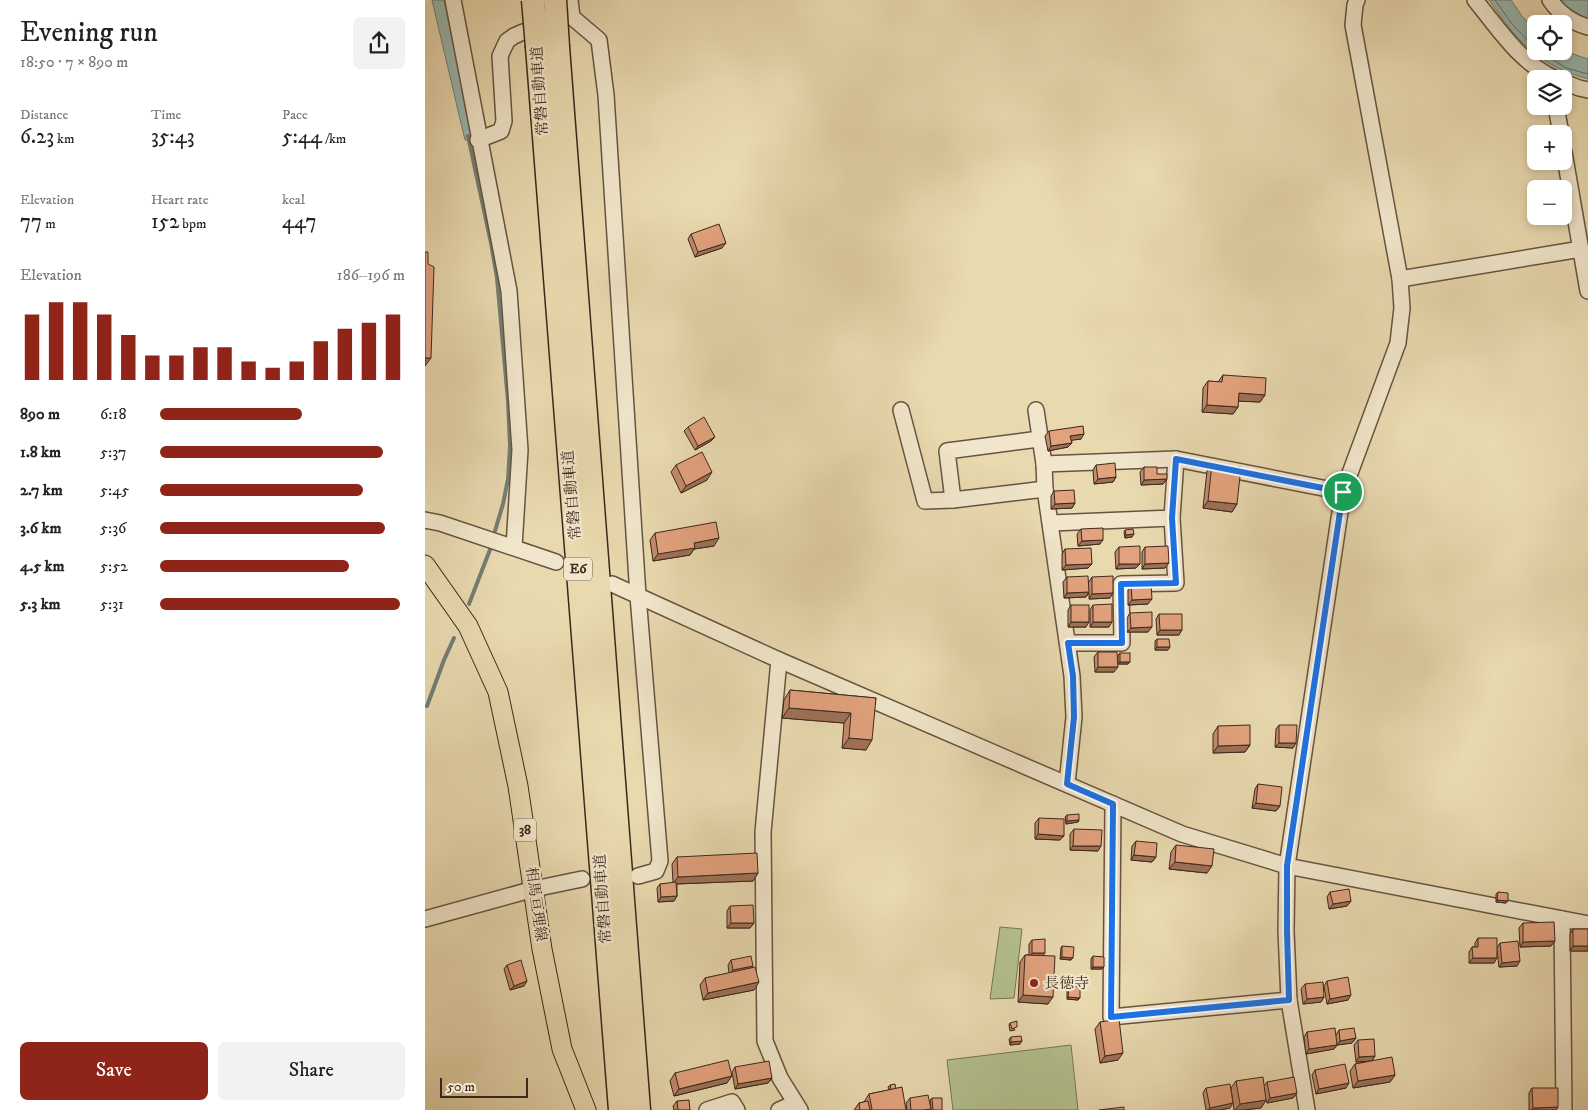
<!DOCTYPE html>
<html lang="en">
<head>
<meta charset="utf-8">
<style>
  body { margin:0; font-family:"IM FELL DW Pica","Noto Serif JP",serif; background:#f2f2f2; color:#222; height:100vh; display:flex; flex-direction:column; font-size:19px; white-space:nowrap }
  * { box-sizing:border-box; margin:0 }
  p { font-size:16px; color:#767676 }
  .icon { flex:none; width:28px; height:28px; fill:none; stroke:currentColor; stroke-width:2; stroke-linecap:round; stroke-linejoin:round }
  .map { position:relative; flex:1; overflow:hidden }
  .panel { display:flex; flex-direction:column; background:#fff; width:425px }
  .panel>* { flex:none }
  .tools { position:absolute; left:1102px; top:15px; display:grid; gap:10px }
  .tools a { display:grid; place-items:center; width:45px; height:45px; border-radius:8px; background:#fff; box-shadow:0 2px 8px #0003; font-size:25px }
  .scale { position:absolute; left:15px; bottom:12px; width:88px; box-sizing:border-box; padding-left:5px; border:2px solid #3b281c; border-top:0; font-size:14px; line-height:18px; white-space:nowrap; color:#3b281c; -webkit-text-stroke:4px #f1e6cb; paint-order:stroke }
  .pin { position:absolute; display:grid; place-items:center; width:42px; height:42px; color:#fff; margin:-21px; border:2px solid #fff; border-radius:50%; box-shadow:0 1px 5px #0007 }
  .round { display:grid; place-items:center; flex:none; width:52px; height:52px; border-radius:8px; background:#f2f2f2 }
  .headline { display:flex; align-items:center; justify-content:space-between; height:85px; padding:0 20px }
  h1 { font-size:28px; font-weight:600; line-height:38px }
  .metrics { display:grid; grid-template-columns:repeat(3,1fr); gap:8px; height:85px; padding:5px 20px }
  .metrics div { display:grid; align-content:center }
  .metrics b { font-size:21px; font-weight:600 }
  .metrics small { font-size:14px; font-weight:400 }
  .metrics p { font-size:14px }
  .chart { height:140px; padding:10px 20px }
  .chart p { display:flex; justify-content:space-between }
  .chart svg { width:100%; height:90px; margin-top:5px; stroke:#8f2418; stroke-width:6 }
  .button { display:flex; gap:10px; margin-top:auto; padding:10px 20px }
  .button a { flex:1; height:58px; border-radius:8px; background:#8f2418; color:#fff; font-size:20px; font-weight:600; line-height:58px; text-align:center }
  .button a+a { background:#f2f2f2; color:#222 }
  ul { padding:0 20px; list-style:none; font-size:16px }
  li { display:grid; grid-template-columns:80px 60px 1fr; align-items:center; height:38px }
  li i { height:12px; border-radius:6px; background:#8f2418 }
  main { display:flex; flex:1; min-height:0 }
  .map>svg:first-child { display:block }
  .green { fill:#b3c08d; stroke:#777454 }
  .water { fill:#98b9b0; stroke:#737f75 }
  .lines { fill:none; stroke-linecap:round; stroke-linejoin:round }
  .shore { stroke:#6a7066; stroke-width:1 }
  .stream { stroke:#737f75; stroke-width:4 }
  .minor-casing { stroke:#665441; stroke-width:18 }
  .major-casing { stroke:#3b281c; stroke-width:21 }
  .highway-casing { stroke:#3b281c; stroke-width:25 }
  .minor { stroke:#f1e6cb; stroke-width:15 }
  .major { stroke:#e9d9af; stroke-width:19 }
  .highway { stroke:#e9d9af; stroke-width:22 }
  .highway-bridge-casing { stroke:#3b281c; stroke-width:25; stroke-linecap:butt }
  .highway-bridge { stroke:#e9d9af; stroke-width:22 }
  .wall { fill:#c28b6c; stroke:#3b281c }
  .shaded-wall { fill:#9e7158; stroke:#3b281c }
  .building { fill:#e2a27e; stroke:#3b281c }
  .route-casing { stroke:#fff; stroke-width:10 }
  .route { stroke:#1a73e8; stroke-width:6 }
  .poi-dot { fill:#8f2418; stroke:#f1e6cb; stroke-width:2 }
  .labels { text-anchor:middle; dominant-baseline:central; stroke-width:4.5; stroke-linejoin:round; paint-order:stroke }
  .shield { fill:#f1e6cb; stroke:#726150; stroke-width:1 }
  .shield-label { font-size:14px; font-weight:bold; fill:#3b281c }
  .street-label { font-size:15px; fill:#3b281c; stroke:#f1e6cb }
  .poi-label { font-size:15px; fill:#3b281c; stroke:#f1e6cb; text-anchor:start }
</style>
</head>
<body>
<main>
<section class="panel">
<div class="headline"><div><h1>Evening run</h1><p>18:50 · 7 × 890 m</p></div><a class="round"><svg class="icon" aria-label="share" viewBox="0 0 24 24"><path d="M12 15V3M7 8l5-5 5 5M5 13v7h14v-7"/></svg></a></div>
<div class="metrics">
<div><p>Distance</p><b>6.23<small> km</small></b></div>
<div><p>Time</p><b>35:43</b></div>
<div><p>Pace</p><b>5:44<small> /km</small></b></div>
</div>
<div class="metrics">
<div><p>Elevation</p><b>77<small> m</small></b></div>
<div><p>Heart rate</p><b>152<small> bpm</small></b></div>
<div><p>kcal</p><b>447</b></div>
</div>
<div class="chart"><p><span>Elevation</span>186–196 m</p>
<svg viewBox="0 0 160 44" preserveAspectRatio="none"><path d="M5 44V12M15 44V6M25 44V6M35 44V12M45 44V22M55 44V32M65 44V32M75 44V28M85 44V28M95 44V35M105 44V38M115 44V35M125 44V25M135 44V19M145 44V16M155 44V12"/></svg>
</div>
<ul>
<li><b>890 m</b>6:18<i style="width:58%"></i></li>
<li><b>1.8 km</b>5:37<i style="width:91%"></i></li>
<li><b>2.7 km</b>5:45<i style="width:83%"></i></li>
<li><b>3.6 km</b>5:36<i style="width:92%"></i></li>
<li><b>4.5 km</b>5:52<i style="width:77%"></i></li>
<li><b>5.3 km</b>5:31<i style="width:98%"></i></li>
</ul>
<div class="button"><a>Save</a><a>Share</a></div>
</section>
<div class="map">
<svg width="1163" height="1110" viewBox="0 0 1163 1110">
  <rect width="100%" height="100%" fill="#e9d9af"/>
  <filter id="stains"><feTurbulence type="fractalNoise" baseFrequency=".004" numOctaves="4"/><feColorMatrix values="0 0 0 0 .2 0 0 0 0 .09 0 0 0 0 .02 0 0 0 .5 -.17"/></filter>
  <radialGradient id="worn" r=".72"><stop offset=".6" stop-color="#630" stop-opacity="0"/><stop offset="1" stop-color="#630" stop-opacity=".3"/></radialGradient>
  <g class="green">
    <polygon points="575,927 597,929 589,998 565,999"/>
    <polygon points="646,1045 653,1110 528,1110 522,1060"/>
  </g>
  <g class="water">
    <polygon points="7,0 19,0 48,139 40,140"/>
    <path d="M1064 0H1086L1097 16 1111 32V51H1139L1163 59V79C1112 65 1093 42 1064 0Z"/>
    <polygon points="1134,0 1163,0 1163,20 1138,4"/>
  </g>
  <g class="lines">
    <g class="shore">
      <polyline points="1070,0 1087,24 1111,49"/>
      <polyline points="1114,51 1141,68 1163,74"/>
    </g>
    <g class="stream">
      <polyline points="43,136 66,243 72,278 83,401 85,446 83,479 78,504 70,531"/>
      <polyline points="44,604 66,547"/>
      <polyline points="2,706 19,660 29,638"/>
    </g>
    <defs>
      <g id="minor">
        <polyline points="28,0 84,291 95,450 89,547"/>
        <polyline points="145,0 147,17 174,40 181,95 213,596 235,861 231,871 213,876"/>
        <path d="M1050 0C1074 29 1095 63 1131 79"/>
        <path d="M1125 0C1134 13 1148 23 1163 27"/>
        <polyline points="1139,82 1154,88 1163,90"/>
        <polyline points="1131,106 1136,134"/>
        <polyline points="53,140 76,131 79,121 75,56 82,41 89,36 98,32 119,28"/>
        <polyline points="1139,152 1163,291"/>
        <polyline points="975,279 1156,249"/>
        <polyline points="476,410 500,501 528,500"/>
        <polyline points="611,410 619,464 620,489 647,676 649,717 642,784"/>
        <polyline points="614,439 522,451 528,500 620,489"/>
        <polyline points="619,464 751,459 918,492"/>
        <polyline points="0,520 15,523 131,562"/>
        <polyline points="626,523 747,518 751,459"/>
        <polyline points="187,584 354,660 757,834 862,866 1163,924"/>
        <polyline points="643,643 697,643 696,584 751,583 747,518"/>
        <polyline points="354,660 338,832 340,1041 355,1078 375,1110"/>
        <polyline points="688,804 686,1017 864,1000"/>
        <polyline points="0,919 109,889 157,879"/>
        <polyline points="1137,919 1139,1110"/>
        <polyline points="282,1110 307,1102 312,1110"/>
        <polyline points="354,1110 370,1103"/>
        <polyline points="882,1110 864,1000 861,931 862,866 918,492 973,343 977,308 975,279 928,25 930,5 932,0"/>
      </g>
      <polyline id="major" points="0,565 43,626 73,692 93,786 117,949 137,1049 161,1110"/>
      <g id="highway">
        <polyline points="112,47 195,1110"/>
        <polyline points="133,47 214,1110"/>
      </g>
    </defs>
    <use href="#minor" class="minor-casing"/>
    <use href="#major" class="major-casing"/>
    <use href="#highway" class="highway-casing"/>
    <use href="#minor" class="minor"/>
    <use href="#major" class="major"/>
    <use href="#highway" class="highway"/>
    <defs>
      <g id="highway-bridge">
        <polyline points="108,0 112,47"/>
        <polyline points="130,0 133,47"/>
      </g>
    </defs>
    <use href="#highway-bridge" class="highway-bridge-casing"/>
    <use href="#highway-bridge" class="highway-bridge"/>
  </g>
  <g class="wall">
    <polygon points="266,234 297,248 270,257 263,239"/>
    <polygon points="798,375 840,395 835,402 813,401 813,407 808,414 777,412 778,388 783,381 793,382"/>
    <polygon points="263,427 290,437 286,441 270,450 259,431"/>
    <polygon points="624,431 656,439 646,440 647,443 643,447 623,451 620,436"/>
    <polygon points="787,464 812,504 807,512 778,508 782,471"/>
    <polygon points="251,465 282,480 256,493 246,472"/>
    <polygon points="671,465 691,477 688,482 669,484 668,470"/>
    <polygon points="719,467 732,474 742,479 738,484 716,485 715,472"/>
    <polygon points="629,491 650,503 647,508 626,509 626,496"/>
    <polygon points="656,529 675,544 653,546 652,534"/>
    <polygon points="700,530 707,537 700,538 699,532"/>
    <polygon points="230,533 289,546 269,549 265,555 228,561 225,540"/>
    <polygon points="694,547 715,564 711,568 691,569 690,552"/>
    <polygon points="720,547 740,568 717,569 717,552"/>
    <polygon points="640,549 667,564 663,568 637,570 637,554"/>
    <polygon points="642,577 664,582 667,577 685,598 664,599 664,593 661,597 639,598 638,582"/>
    <polygon points="706,586 723,604 703,605 703,590"/>
    <polygon points="646,605 661,627 643,627 643,610"/>
    <polygon points="668,605 684,627 665,627 665,610"/>
    <polygon points="705,613 723,632 702,632 702,618"/>
    <polygon points="734,614 754,635 732,635 731,619"/>
    <polygon points="732,639 743,650 730,650 730,641"/>
    <polygon points="673,652 689,672 670,672 669,657"/>
    <polygon points="695,653 705,662 703,664 693,664 693,655"/>
    <polygon points="365,690 451,698 441,750 417,748 419,723 357,718 359,700"/>
    <polygon points="854,725 868,748 850,747 851,729"/>
    <polygon points="793,726 825,745 820,752 788,753 788,734"/>
    <polygon points="833,784 855,806 851,811 827,808 830,789"/>
    <polygon points="642,815 654,820 653,822 641,824 640,817"/>
    <polygon points="614,818 635,840 610,839 610,823"/>
    <polygon points="649,829 673,851 645,850 645,834"/>
    <polygon points="711,841 731,857 727,862 706,860 707,846"/>
    <polygon points="751,845 782,873 744,869 746,852"/>
    <polygon points="252,857 333,873 328,881 252,884 252,896 249,901 233,902 232,888 235,884 248,883 247,864"/>
    <polygon points="905,892 926,901 922,906 904,909 902,897"/>
    <polygon points="1073,892 1083,901 1081,903 1071,902 1071,894"/>
    <polygon points="305,906 329,923 325,928 302,928 302,911"/>
    <polygon points="1098,923 1130,941 1126,946 1095,947 1094,928"/>
    <polygon points="1148,929 1163,929 1163,951 1145,951 1145,934"/>
    <polygon points="1053,938 1072,948 1075,943 1092,966 1074,967 1072,950 1069,963 1044,963 1044,952 1047,947 1050,947 1050,943"/>
    <polygon points="607,940 618,956 623,1004 593,1002 595,962 600,955 604,955 604,944"/>
    <polygon points="637,946 648,958 646,960 635,959 636,948"/>
    <polygon points="668,956 677,969 666,969 666,959"/>
    <polygon points="306,960 328,966 326,968 329,990 278,1000 275,985 280,978 304,973 303,965"/>
    <polygon points="82,965 99,986 85,990 79,969"/>
    <polygon points="902,981 923,1000 902,1004 899,986"/>
    <polygon points="880,984 899,997 896,1002 878,1004 876,989"/>
    <polygon points="644,986 653,1000 642,999 642,988"/>
    <polygon points="675,1022 693,1060 675,1063 670,1029"/>
    <polygon points="585,1023 590,1030 585,1031 584,1025"/>
    <polygon points="914,1030 931,1038 927,1043 912,1045 909,1049 881,1054 879,1037 882,1032 911,1035"/>
    <polygon points="586,1037 595,1044 585,1045 584,1039"/>
    <polygon points="933,1040 950,1056 947,1061 970,1075 965,1082 928,1088 925,1071 930,1064 944,1061 931,1062 929,1045"/>
    <polygon points="310,1067 347,1078 343,1083 310,1089 307,1072"/>
    <polygon points="890,1070 921,1088 891,1094 887,1075"/>
    <polygon points="250,1073 302,1083 249,1096 245,1081"/>
    <polygon points="811,1081 839,1086 842,1082 872,1093 868,1098 842,1103 841,1100 836,1108 818,1110 809,1110 806,1088"/>
    <polygon points="465,1085 471,1089 481,1110 429,1110 434,1103 439,1102 444,1094 464,1090 463,1087"/>
    <polygon points="781,1088 805,1108 795,1110 781,1110 778,1093"/>
    <polygon points="1107,1088 1133,1107 1131,1110 1104,1110 1104,1093"/>
    <polygon points="485,1098 505,1110 482,1110 481,1103"/>
    <polygon points="507,1098 517,1110 506,1110 505,1100"/>
    <polygon points="252,1101 265,1110 249,1110 248,1106"/>
  </g>
  <g class="shaded-wall">
    <polygon points="301,243 297,248 270,257 273,252"/>
    <polygon points="0,358 6,358 0,366"/>
    <polygon points="814,393 840,395 835,402 809,401"/>
    <polygon points="782,405 813,407 808,414 777,412"/>
    <polygon points="659,434 656,439 642,441 645,436"/>
    <polygon points="290,437 286,441 270,450 273,446"/>
    <polygon points="647,443 643,447 623,451 626,446"/>
    <polygon points="287,472 282,480 256,493 261,486"/>
    <polygon points="691,477 688,482 669,484 673,479"/>
    <polygon points="742,479 738,484 716,485 719,480"/>
    <polygon points="783,501 812,504 807,512 778,508"/>
    <polygon points="650,503 647,508 626,509 630,504"/>
    <polygon points="709,534 707,537 700,538 701,535"/>
    <polygon points="294,538 289,546 269,549 265,555 228,561 233,554 269,543"/>
    <polygon points="678,540 675,544 653,546 657,541"/>
    <polygon points="744,563 740,568 717,569 720,564"/>
    <polygon points="667,564 663,568 637,570 641,565"/>
    <polygon points="694,564 715,564 711,568 691,569"/>
    <polygon points="664,592 661,597 639,598 642,593"/>
    <polygon points="688,593 685,598 664,599 667,594"/>
    <polygon points="727,599 723,604 703,605 707,600"/>
    <polygon points="646,622 664,622 661,627 643,627"/>
    <polygon points="668,622 687,622 684,627 665,627"/>
    <polygon points="727,627 723,632 702,632 706,628"/>
    <polygon points="735,630 757,630 754,635 732,635"/>
    <polygon points="732,647 745,647 743,650 730,650"/>
    <polygon points="695,662 705,662 703,664 693,664"/>
    <polygon points="673,667 693,667 689,672 670,672"/>
    <polygon points="364,708 426,713 419,723 357,718"/>
    <polygon points="424,738 447,740 441,750 417,748"/>
    <polygon points="854,743 871,743 868,748 850,747"/>
    <polygon points="825,745 820,752 788,753 793,746"/>
    <polygon points="831,803 855,806 851,811 827,808"/>
    <polygon points="654,820 653,822 641,824 642,821"/>
    <polygon points="613,834 639,836 635,840 610,839"/>
    <polygon points="648,846 676,846 673,851 645,850"/>
    <polygon points="709,855 731,857 727,862 706,860"/>
    <polygon points="750,862 787,866 782,873 744,869"/>
    <polygon points="333,873 328,881 248,884 253,877"/>
    <polygon points="252,896 249,901 233,902 236,897"/>
    <polygon points="1072,900 1083,901 1081,903 1071,902"/>
    <polygon points="926,901 922,906 904,909 908,904"/>
    <polygon points="306,923 329,923 325,928 302,928"/>
    <polygon points="1130,941 1126,946 1095,947 1098,942"/>
    <polygon points="1148,946 1163,946 1163,951 1145,951"/>
    <polygon points="607,953 620,953 616,958 604,958"/>
    <polygon points="637,957 648,958 646,960 635,959"/>
    <polygon points="1048,958 1072,958 1069,963 1044,963"/>
    <polygon points="1095,961 1092,966 1074,967 1077,963"/>
    <polygon points="328,966 324,971 304,974 308,970"/>
    <polygon points="668,967 679,967 677,969 666,969"/>
    <polygon points="102,981 99,986 85,990 89,986"/>
    <polygon points="334,982 329,990 278,1000 283,993"/>
    <polygon points="598,995 628,997 623,1004 593,1002"/>
    <polygon points="926,995 923,1000 902,1004 905,999"/>
    <polygon points="643,997 655,998 653,1000 642,999"/>
    <polygon points="899,997 896,1002 878,1004 882,999"/>
    <polygon points="931,1038 927,1043 912,1045 915,1041"/>
    <polygon points="597,1041 595,1044 585,1045 586,1042"/>
    <polygon points="912,1045 909,1049 881,1054 884,1049"/>
    <polygon points="698,1053 693,1060 675,1063 680,1056"/>
    <polygon points="950,1056 947,1061 931,1062 934,1057"/>
    <polygon points="970,1075 965,1082 928,1088 933,1081"/>
    <polygon points="307,1076 302,1083 249,1096 254,1089"/>
    <polygon points="347,1078 343,1083 310,1089 313,1084"/>
    <polygon points="924,1083 921,1088 891,1094 894,1089"/>
    <polygon points="872,1093 868,1098 842,1103 845,1098"/>
    <polygon points="841,1100 836,1108 818,1110 810,1110 815,1104"/>
    <polygon points="808,1103 805,1108 795,1110 783,1110 785,1108"/>
    <polygon points="1133,1107 1131,1110 1106,1110 1108,1108"/>
  </g>
  <g class="building">
    <polygon points="294,224 301,243 273,252 266,234"/>
    <polygon points="0,252 3,252 3,264 9,267 6,358 0,358"/>
    <polygon points="798,375 841,378 840,395 814,393 813,407 782,405 783,381 797,382"/>
    <polygon points="279,417 290,437 273,446 263,427"/>
    <polygon points="658,426 659,434 645,436 647,443 626,446 624,431"/>
    <polygon points="277,452 287,472 261,486 251,465"/>
    <polygon points="690,463 691,477 673,479 671,465"/>
    <polygon points="787,464 816,467 812,504 783,501"/>
    <polygon points="719,467 732,467 732,474 742,474 742,479 719,480"/>
    <polygon points="649,490 650,503 630,504 629,491"/>
    <polygon points="291,522 294,538 269,543 270,548 233,554 230,533"/>
    <polygon points="678,528 678,540 657,541 656,529"/>
    <polygon points="708,529 709,534 701,535 700,530"/>
    <polygon points="715,546 715,564 694,564 694,547"/>
    <polygon points="743,546 744,563 720,564 720,547"/>
    <polygon points="666,548 667,564 641,565 640,549"/>
    <polygon points="663,576 664,592 642,593 642,577"/>
    <polygon points="688,576 688,593 667,594 667,577"/>
    <polygon points="726,585 727,599 707,600 706,586"/>
    <polygon points="687,604 687,622 668,622 668,605"/>
    <rect x="646" y="605" width="18" height="17"/>
    <polygon points="727,612 727,627 706,628 705,613"/>
    <polygon points="734,614 757,614 757,630 735,630"/>
    <polygon points="732,639 744,639 745,647 732,647"/>
    <polygon points="673,652 692,652 693,667 673,667"/>
    <rect x="695" y="653" width="10" height="9"/>
    <polygon points="365,690 451,698 447,740 424,738 426,713 364,708"/>
    <polygon points="825,725 825,745 793,746 793,726"/>
    <polygon points="854,725 872,725 871,743 854,743"/>
    <polygon points="833,784 857,787 855,806 831,803"/>
    <polygon points="654,814 654,820 642,821 642,815"/>
    <polygon points="614,818 639,819 639,836 613,834"/>
    <polygon points="649,829 677,830 676,846 648,846"/>
    <polygon points="711,841 732,843 731,857 709,855"/>
    <polygon points="751,845 789,849 787,866 750,862"/>
    <polygon points="332,853 333,873 253,877 252,857"/>
    <polygon points="251,882 252,896 236,897 235,884"/>
    <polygon points="924,889 926,901 908,904 905,892"/>
    <polygon points="1073,892 1083,893 1083,901 1072,900"/>
    <polygon points="328,905 329,923 306,923 305,906"/>
    <polygon points="1129,922 1130,941 1098,942 1098,923"/>
    <rect x="1148" y="929" width="15" height="17"/>
    <polygon points="1053,938 1072,938 1072,958 1048,958 1047,947 1053,947"/>
    <polygon points="620,939 620,953 607,953 607,940"/>
    <polygon points="1093,941 1095,961 1077,963 1075,943"/>
    <polygon points="637,946 649,947 648,958 637,957"/>
    <polygon points="600,955 630,956 628,997 598,995"/>
    <polygon points="326,956 328,966 308,970 306,960"/>
    <polygon points="668,956 679,957 679,967 668,967"/>
    <polygon points="96,960 102,981 89,986 82,965"/>
    <polygon points="330,967 334,982 283,993 280,978"/>
    <polygon points="923,977 926,995 905,999 902,981"/>
    <polygon points="898,982 899,997 882,999 880,984"/>
    <polygon points="644,986 655,987 655,998 643,997"/>
    <polygon points="694,1019 698,1053 680,1056 675,1022"/>
    <polygon points="592,1021 592,1027 587,1029 585,1023"/>
    <polygon points="910,1028 912,1045 884,1049 882,1032"/>
    <polygon points="929,1028 931,1038 915,1041 914,1030"/>
    <polygon points="596,1036 597,1041 586,1042 586,1037"/>
    <polygon points="949,1039 950,1056 934,1057 933,1040"/>
    <polygon points="967,1057 970,1075 933,1081 930,1064"/>
    <polygon points="303,1060 307,1076 254,1089 250,1073"/>
    <polygon points="344,1061 347,1078 313,1084 310,1067"/>
    <polygon points="920,1064 924,1083 894,1089 890,1070"/>
    <polygon points="838,1077 841,1100 815,1104 811,1081"/>
    <polygon points="869,1077 872,1093 845,1098 842,1082"/>
    <polygon points="470,1084 471,1089 466,1090 465,1085"/>
    <polygon points="805,1084 808,1103 785,1108 781,1088"/>
    <polygon points="477,1087 481,1110 435,1110 434,1103 443,1101 445,1110 447,1109 444,1094"/>
    <polygon points="1107,1088 1133,1088 1133,1107 1108,1108"/>
    <polygon points="503,1095 506,1109 498,1110 486,1110 485,1098"/>
    <polygon points="507,1098 517,1098 517,1110 508,1110"/>
    <polygon points="264,1100 265,1110 253,1110 252,1101"/>
    <polygon points="699,1107 699,1110 674,1110"/>
  </g>
  <g class="lines">
    <defs>
      <polygon id="route" points="751,459 918,492 862,866 862,931 864,1000 686,1017 688,804 642,784 649,717 648,676 643,643 697,643 696,584 751,583 747,518"/>
    </defs>
    <use href="#route" class="route-casing"/>
    <use href="#route" class="route"/>
  </g>
  <circle class="poi-dot" cx="609" cy="983" r="5"/>
  <g class="labels">
    <g class="shield">
      <rect x="139" y="557.5" width="28" height="23" rx="4"/>
      <rect x="89" y="818.5" width="22" height="23" rx="4"/>
    </g>
    <g class="shield-label">
      <text x="153" y="569">E6</text>
      <text x="100" y="830">38</text>
    </g>
    <g class="street-label">
      <text transform="translate(115 91) rotate(-94)">常磐自動車道</text>
      <text transform="translate(147 495) rotate(-95)">常磐自動車道</text>
      <text transform="translate(178 899) rotate(-94)">常磐自動車道</text>
      <text transform="translate(111 904) rotate(82)">相馬亘理線</text>
    </g>
    <g class="poi-label">
      <text x="619" y="983">長徳寺</text>
    </g>
  </g>
  <rect width="100%" height="100%" filter="url(#stains)"/>
  <rect width="100%" height="100%" fill="url(#worn)"/>
</svg>
<div class="tools">
<a><svg class="icon" aria-label="locate" viewBox="0 0 24 24"><circle cx="12" cy="12" r="6"/><path d="M12 2v4M12 18v4M2 12h4M18 12h4"/></svg></a>
<a><svg class="icon" aria-label="layers" viewBox="0 0 24 24"><path d="M12 4l9 5-9 5-9-5zM3 14l9 5 9-5"/></svg></a>
<a>+</a>
<a>−</a>
</div>
<div class="scale">50 m</div>
<div class="pin" style="left:918px;top:492px;background:#1e9e55"><svg class="icon" aria-label="arrive" viewBox="0 0 24 24"><path d="M6 21V4h12l-3 4 3 4H6"/></svg></div>
</div>
</main>
</body>
</html>
